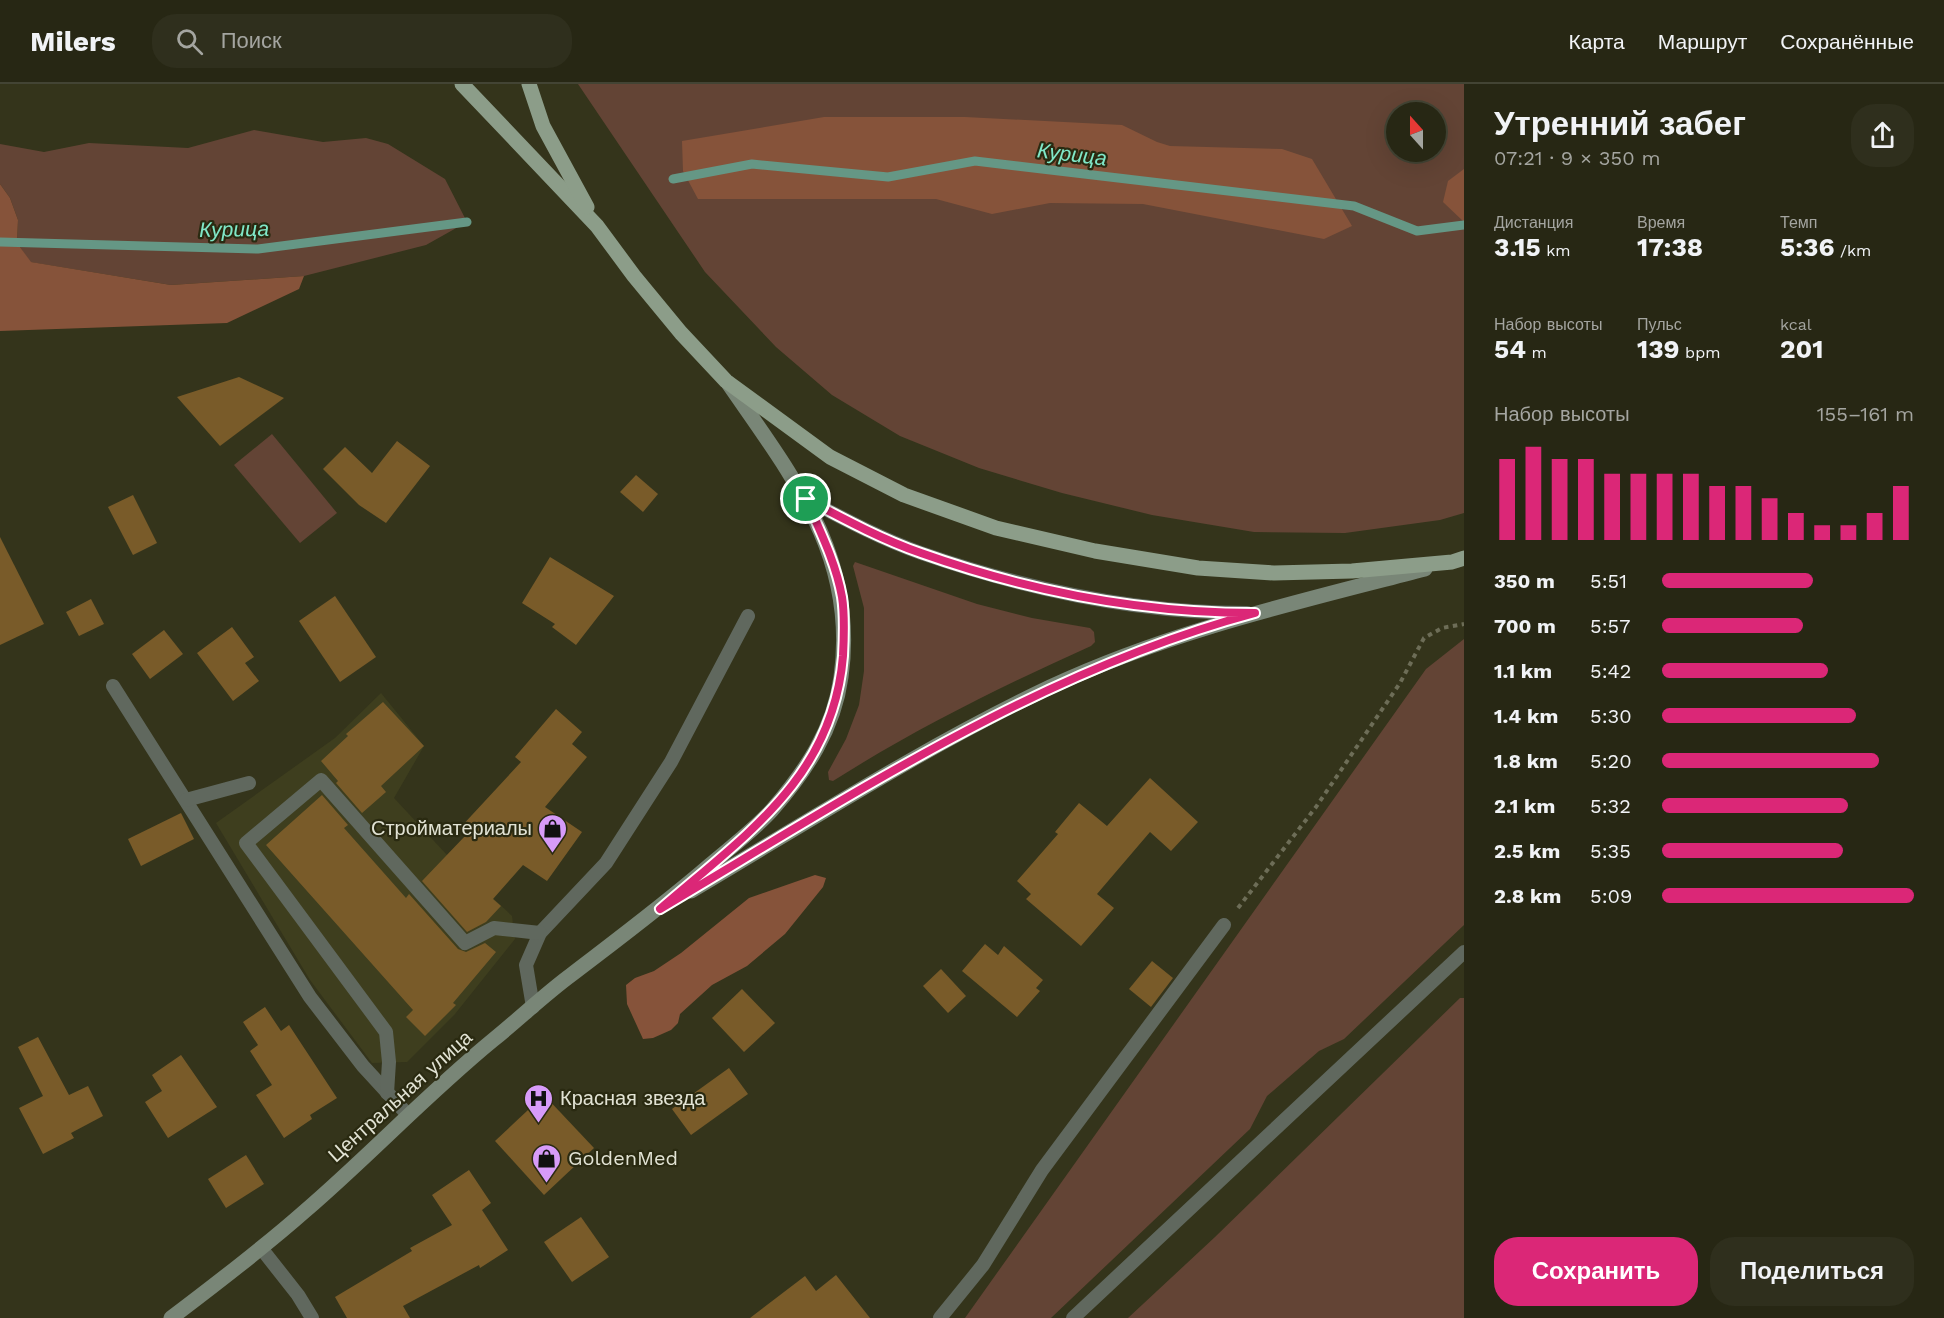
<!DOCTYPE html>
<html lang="ru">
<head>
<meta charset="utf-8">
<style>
  body { margin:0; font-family:"Work Sans",sans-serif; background:#2f2f1d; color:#f1f3f6; height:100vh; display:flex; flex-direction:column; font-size:22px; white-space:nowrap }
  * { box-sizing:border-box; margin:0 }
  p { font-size:20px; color:#a4a5a0 }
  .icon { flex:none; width:33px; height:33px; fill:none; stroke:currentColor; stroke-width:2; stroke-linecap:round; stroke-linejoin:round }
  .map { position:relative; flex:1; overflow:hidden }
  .side { display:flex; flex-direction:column; background:#272714; width:480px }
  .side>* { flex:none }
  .needle { width:39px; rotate:339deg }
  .tools { position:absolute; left:1386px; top:18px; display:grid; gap:12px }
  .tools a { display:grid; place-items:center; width:60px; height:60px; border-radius:50%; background:#272714; box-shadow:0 6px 24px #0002,0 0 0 2px #434434; font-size:30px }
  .pin { position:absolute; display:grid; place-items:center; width:51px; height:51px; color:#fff; margin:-26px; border:3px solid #fff; border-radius:50%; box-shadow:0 2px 6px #0007 }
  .round { display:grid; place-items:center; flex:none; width:63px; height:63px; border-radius:24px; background:#2f2f1d }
  .summary { display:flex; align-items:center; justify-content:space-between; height:102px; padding:0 30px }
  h1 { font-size:33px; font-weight:700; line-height:45px }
  .metrics { display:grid; grid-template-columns:repeat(3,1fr); gap:9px; height:102px; padding:6px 30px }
  .metrics div { display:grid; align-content:center }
  .metrics b { font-size:26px; font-weight:700 }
  .metrics small { font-size:16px; font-weight:400 }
  .metrics p { font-size:16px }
  .chart { height:168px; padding:12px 30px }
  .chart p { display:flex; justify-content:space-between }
  .chart svg { width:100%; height:108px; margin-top:6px; stroke:#db2777; stroke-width:6 }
  .action { display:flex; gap:12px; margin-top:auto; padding:12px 30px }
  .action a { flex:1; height:69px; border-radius:24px; background:#db2777; color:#fff; font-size:24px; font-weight:700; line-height:69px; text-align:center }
  .action a+a { background:#2f2f1d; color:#f1f3f6 }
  ul { padding:0 30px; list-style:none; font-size:20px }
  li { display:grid; grid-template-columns:96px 72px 1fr; align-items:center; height:45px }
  li i { height:15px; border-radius:8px; background:#db2777 }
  header { display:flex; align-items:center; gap:36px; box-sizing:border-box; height:84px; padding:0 30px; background:#272714; border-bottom:2px solid #434434 }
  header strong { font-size:28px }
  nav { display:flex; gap:33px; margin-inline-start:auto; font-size:21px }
  .search { width:420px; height:54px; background:#2f2f1d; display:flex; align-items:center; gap:15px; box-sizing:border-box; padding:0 21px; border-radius:24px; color:#a4a5a0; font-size:22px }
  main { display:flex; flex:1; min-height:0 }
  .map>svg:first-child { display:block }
  .built { fill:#3e3e1e }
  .green { fill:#634435; fill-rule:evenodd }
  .forest { fill:#86533a }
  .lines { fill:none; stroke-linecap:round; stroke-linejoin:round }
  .stream { stroke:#659785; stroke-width:9 }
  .building { fill:#795b29 }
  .path { stroke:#6d6d57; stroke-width:4; stroke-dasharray:4.5 4.5; stroke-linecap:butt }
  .service { stroke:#60685e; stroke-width:14 }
  .secondary { stroke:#798677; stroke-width:15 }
  .primary { stroke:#8c9d89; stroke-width:15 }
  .route-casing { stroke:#fff; stroke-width:12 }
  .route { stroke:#db2777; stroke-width:8 }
  .labels { text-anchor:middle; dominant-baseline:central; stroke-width:4.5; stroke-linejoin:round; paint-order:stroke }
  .poi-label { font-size:20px; fill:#e2e3d4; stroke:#2a2a11; text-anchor:start }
  .street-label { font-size:20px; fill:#e2e3d4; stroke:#2a2a11 }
  .water-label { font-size:21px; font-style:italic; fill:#80e8c8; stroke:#2a2a11 }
</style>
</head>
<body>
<header>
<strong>Milers</strong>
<div class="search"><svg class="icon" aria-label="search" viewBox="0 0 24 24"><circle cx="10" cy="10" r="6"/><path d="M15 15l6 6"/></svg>Поиск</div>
<nav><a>Карта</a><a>Маршрут</a><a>Сохранённые</a></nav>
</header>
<main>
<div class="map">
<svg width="1464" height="1234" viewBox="0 0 1464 1234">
  <rect width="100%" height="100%" fill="#34341b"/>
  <polygon class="built" points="381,609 424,662 394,714 447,771 512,832 515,855 455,930 407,978 372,979 310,896 216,739 335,654"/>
  <g class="green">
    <path d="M578 0H1464V429L1440 436 1345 449 1254 448 1152 431 1062 409 979 384 900 352 832 311 776 263 705 188ZM1396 28H1436V68H1396Z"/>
    <polygon points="254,46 323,58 366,54 388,60 445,95 467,138 426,161 304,192 171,201 30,178 17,159 18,136 10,114 0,100 0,60 44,68 89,59 188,64"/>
    <polygon points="272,350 337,429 300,459 234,381"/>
    <path d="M855 478 977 520 1032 534 1090 544 1094 548 1095 558 1091 562C1002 602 915 645 833 697L829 696 828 688 846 655 859 621 864 587V524L853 482Z"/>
    <polygon points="1464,555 1464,841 1344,955 1319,967 1267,1012 1250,1045 1051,1234 965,1234 1426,585"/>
    <polygon points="1460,914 1464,914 1464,1234 1128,1234 1215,1153"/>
  </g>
  <g class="forest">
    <polygon points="824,33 965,33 1122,41 1157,58 1170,62 1282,65 1312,75 1352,142 1324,155 1143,120 1050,119 992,130 936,115 698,115 683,87 682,57"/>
    <polygon points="1464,85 1464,138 1443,118 1448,97"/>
    <polygon points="0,100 10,114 18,136 17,159 31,178 171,201 304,192 299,205 227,239 0,247"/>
    <polygon points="815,791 826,794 823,803 785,850 747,882 712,901 680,930 678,939 671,946 653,954 643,955 627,920 626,901 635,894 654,887 681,869 749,814"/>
  </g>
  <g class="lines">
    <g class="stream">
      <polyline points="673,95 752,80 888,93 975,77 1354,122 1417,147 1464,141"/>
      <polyline points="0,158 258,165 467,138"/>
    </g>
  </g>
  <g class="building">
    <polygon points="239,293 284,314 220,362 177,313"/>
    <polygon points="397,357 430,382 386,439 359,421 323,385 345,363 372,389"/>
    <polygon points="636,391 658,410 643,428 620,408"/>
    <polygon points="133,411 157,459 133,471 108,423"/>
    <polygon points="0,453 44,540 0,561"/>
    <polygon points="550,473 614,512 576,561 552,543 555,540 522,519"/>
    <polygon points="335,512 376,573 340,598 299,537"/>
    <polygon points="91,515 104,540 79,552 66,528"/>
    <polygon points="232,543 254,573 245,579 259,597 233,617 197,569"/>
    <polygon points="164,546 183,570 150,595 132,570"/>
    <polygon points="383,618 424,662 381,702 386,708 362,729 336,699 338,697 321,677 348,652 346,650"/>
    <polygon points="556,625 582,648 572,660 587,673 545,723 582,748 547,797 523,781 493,815 501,822 486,838 467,848 422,797 466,751 459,745 521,678 515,673"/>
    <polygon points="1150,694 1198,738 1171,767 1150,748 1097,810 1114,824 1081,862 1026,815 1031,810 1017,797 1058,750 1055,748 1079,719 1107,742"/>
    <polygon points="322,711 348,741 344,744 406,814 409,810 458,865 466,868 485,859 496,868 453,919 456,921 425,952 406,933 413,926 266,761"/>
    <polygon points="181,729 194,755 141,782 128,755"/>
    <polygon points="985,860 998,871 1004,862 1043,896 1036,904 1040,907 1017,933 962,887"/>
    <polygon points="1152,877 1173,894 1151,923 1129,905"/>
    <polygon points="941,885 966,912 948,929 923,902"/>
    <polygon points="742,905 775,939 744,968 712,934"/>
    <polygon points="265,923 281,947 289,941 337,1014 310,1031 312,1035 284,1054 256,1011 272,1001 250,967 258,961 243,938"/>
    <polygon points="38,953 69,1011 88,1002 103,1032 71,1049 74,1054 43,1070 19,1024 43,1012 18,963"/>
    <polygon points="181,971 217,1023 168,1054 145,1018 162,1007 152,991"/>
    <polygon points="729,984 748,1010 691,1051 672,1025"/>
    <polygon points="544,1011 594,1064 544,1111 495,1057"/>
    <polygon points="246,1071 264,1100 226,1124 208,1095"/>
    <polygon points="469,1086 491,1119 482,1126 508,1166 480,1184 479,1181 403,1222 410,1234 347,1234 335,1213 412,1167 410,1164 452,1141 432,1111"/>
    <polygon points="581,1133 609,1173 572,1198 544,1158"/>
    <polygon points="836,1191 870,1234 750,1234 805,1192 816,1207"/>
  </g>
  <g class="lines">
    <polyline class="path" points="1238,824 1316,723 1400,599 1424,554 1442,544 1464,540"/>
    <g class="service">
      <path d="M806 415C844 435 881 455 921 469 1025 505 1137 529 1247 529"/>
      <polyline points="113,602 310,913 363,982 408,1031"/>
      <polyline points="186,716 249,699"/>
      <polyline points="533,923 526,881 540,849 606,779 671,678 748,532"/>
      <polyline points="387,1009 389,978 386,948 246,759 321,696 465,859 494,844 540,849"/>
      <polyline points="261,1164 298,1211 312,1234"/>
      <polyline points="940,1234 983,1181 1042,1086 1224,841"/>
      <polyline points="1073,1234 1464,868"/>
    </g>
    <g class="secondary">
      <path d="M691 807C809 737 926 662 1050 603 1170 547 1298 518 1425 485"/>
      <path d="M171 1234C216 1200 262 1165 305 1127 369 1072 427 1010 493 956 519 935 544 911 571 891 618 855 665 820 710 781 731 763 754 746 772 726 806 687 834 645 841 593 858 472 792 392 728 299"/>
    </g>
    <g class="primary">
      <polyline points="462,0 597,142 634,192 681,249 726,297 830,373 904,411 996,444 1095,467 1198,484 1274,489 1352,487 1452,478 1464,474"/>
      <polyline points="529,0 543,42 587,123"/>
    </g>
  </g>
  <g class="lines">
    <defs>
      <path id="route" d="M806 415C844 435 881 455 921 469 1028 507 1142 529 1255 529 1039 587 851 712 660 825 745 751 833 694 843 572 844 553 845 532 842 513 836 479 820 447 806 415Z"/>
    </defs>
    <use href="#route" class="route-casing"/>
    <use href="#route" class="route"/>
  </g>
  <defs>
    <symbol id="shop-pin" viewBox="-11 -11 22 30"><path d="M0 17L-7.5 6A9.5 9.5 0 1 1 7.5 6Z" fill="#d79bf9" stroke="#2a2a11"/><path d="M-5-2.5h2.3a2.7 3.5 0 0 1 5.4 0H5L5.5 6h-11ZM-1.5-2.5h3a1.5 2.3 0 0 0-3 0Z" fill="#111"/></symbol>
    <symbol id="hospital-pin" viewBox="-11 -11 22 30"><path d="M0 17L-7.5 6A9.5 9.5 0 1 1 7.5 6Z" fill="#d79bf9" stroke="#2a2a11"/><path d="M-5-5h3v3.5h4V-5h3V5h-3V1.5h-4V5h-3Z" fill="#111"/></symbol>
  </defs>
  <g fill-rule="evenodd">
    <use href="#shop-pin" x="536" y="728" width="33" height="45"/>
    <use href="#hospital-pin" x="522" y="998" width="33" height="45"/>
    <use href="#shop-pin" x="530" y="1058" width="33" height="45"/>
  </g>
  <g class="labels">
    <g class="poi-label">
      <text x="532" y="744" text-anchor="end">Стройматериалы</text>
      <text x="560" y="1014">Красная звезда</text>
      <text x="568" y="1074">GoldenMed</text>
    </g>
    <g class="street-label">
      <text transform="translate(400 1012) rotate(-42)">Центральная улица</text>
    </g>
    <g class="water-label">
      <text transform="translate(1072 70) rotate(7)">Курица</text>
      <text transform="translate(234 145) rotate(-1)">Курица</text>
    </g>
  </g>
</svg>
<div class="tools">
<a><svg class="needle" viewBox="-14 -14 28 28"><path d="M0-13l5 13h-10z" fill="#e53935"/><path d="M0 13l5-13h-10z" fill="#a4a5a0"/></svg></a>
</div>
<div class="pin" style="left:806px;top:415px;background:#1e9e55"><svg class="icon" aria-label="arrive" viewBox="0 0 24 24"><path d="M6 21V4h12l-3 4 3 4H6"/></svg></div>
</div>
<section class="side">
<div class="summary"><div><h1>Утренний забег</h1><p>07:21 · 9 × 350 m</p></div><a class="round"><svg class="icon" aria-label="share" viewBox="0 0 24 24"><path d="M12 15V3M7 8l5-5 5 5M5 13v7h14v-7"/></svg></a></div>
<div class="metrics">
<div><p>Дистанция</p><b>3.15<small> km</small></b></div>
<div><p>Время</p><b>17:38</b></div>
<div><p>Темп</p><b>5:36<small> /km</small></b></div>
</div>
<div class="metrics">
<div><p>Набор высоты</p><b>54<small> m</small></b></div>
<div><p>Пульс</p><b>139<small> bpm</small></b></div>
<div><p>kcal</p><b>201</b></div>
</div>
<div class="chart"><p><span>Набор высоты</span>155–161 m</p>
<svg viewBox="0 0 160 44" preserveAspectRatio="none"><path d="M5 44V11M15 44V6M25 44V11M35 44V11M45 44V17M55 44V17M65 44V17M75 44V17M85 44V22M95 44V22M105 44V27M115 44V33M125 44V38M135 44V38M145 44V33M155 44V22"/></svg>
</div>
<ul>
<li><b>350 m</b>5:51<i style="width:60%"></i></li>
<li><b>700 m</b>5:57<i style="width:56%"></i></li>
<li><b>1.1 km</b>5:42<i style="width:66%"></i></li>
<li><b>1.4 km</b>5:30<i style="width:77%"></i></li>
<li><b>1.8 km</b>5:20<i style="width:86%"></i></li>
<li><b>2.1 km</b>5:32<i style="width:74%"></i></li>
<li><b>2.5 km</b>5:35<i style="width:72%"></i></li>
<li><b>2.8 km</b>5:09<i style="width:100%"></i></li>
</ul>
<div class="action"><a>Сохранить</a><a>Поделиться</a></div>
</section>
</main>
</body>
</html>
